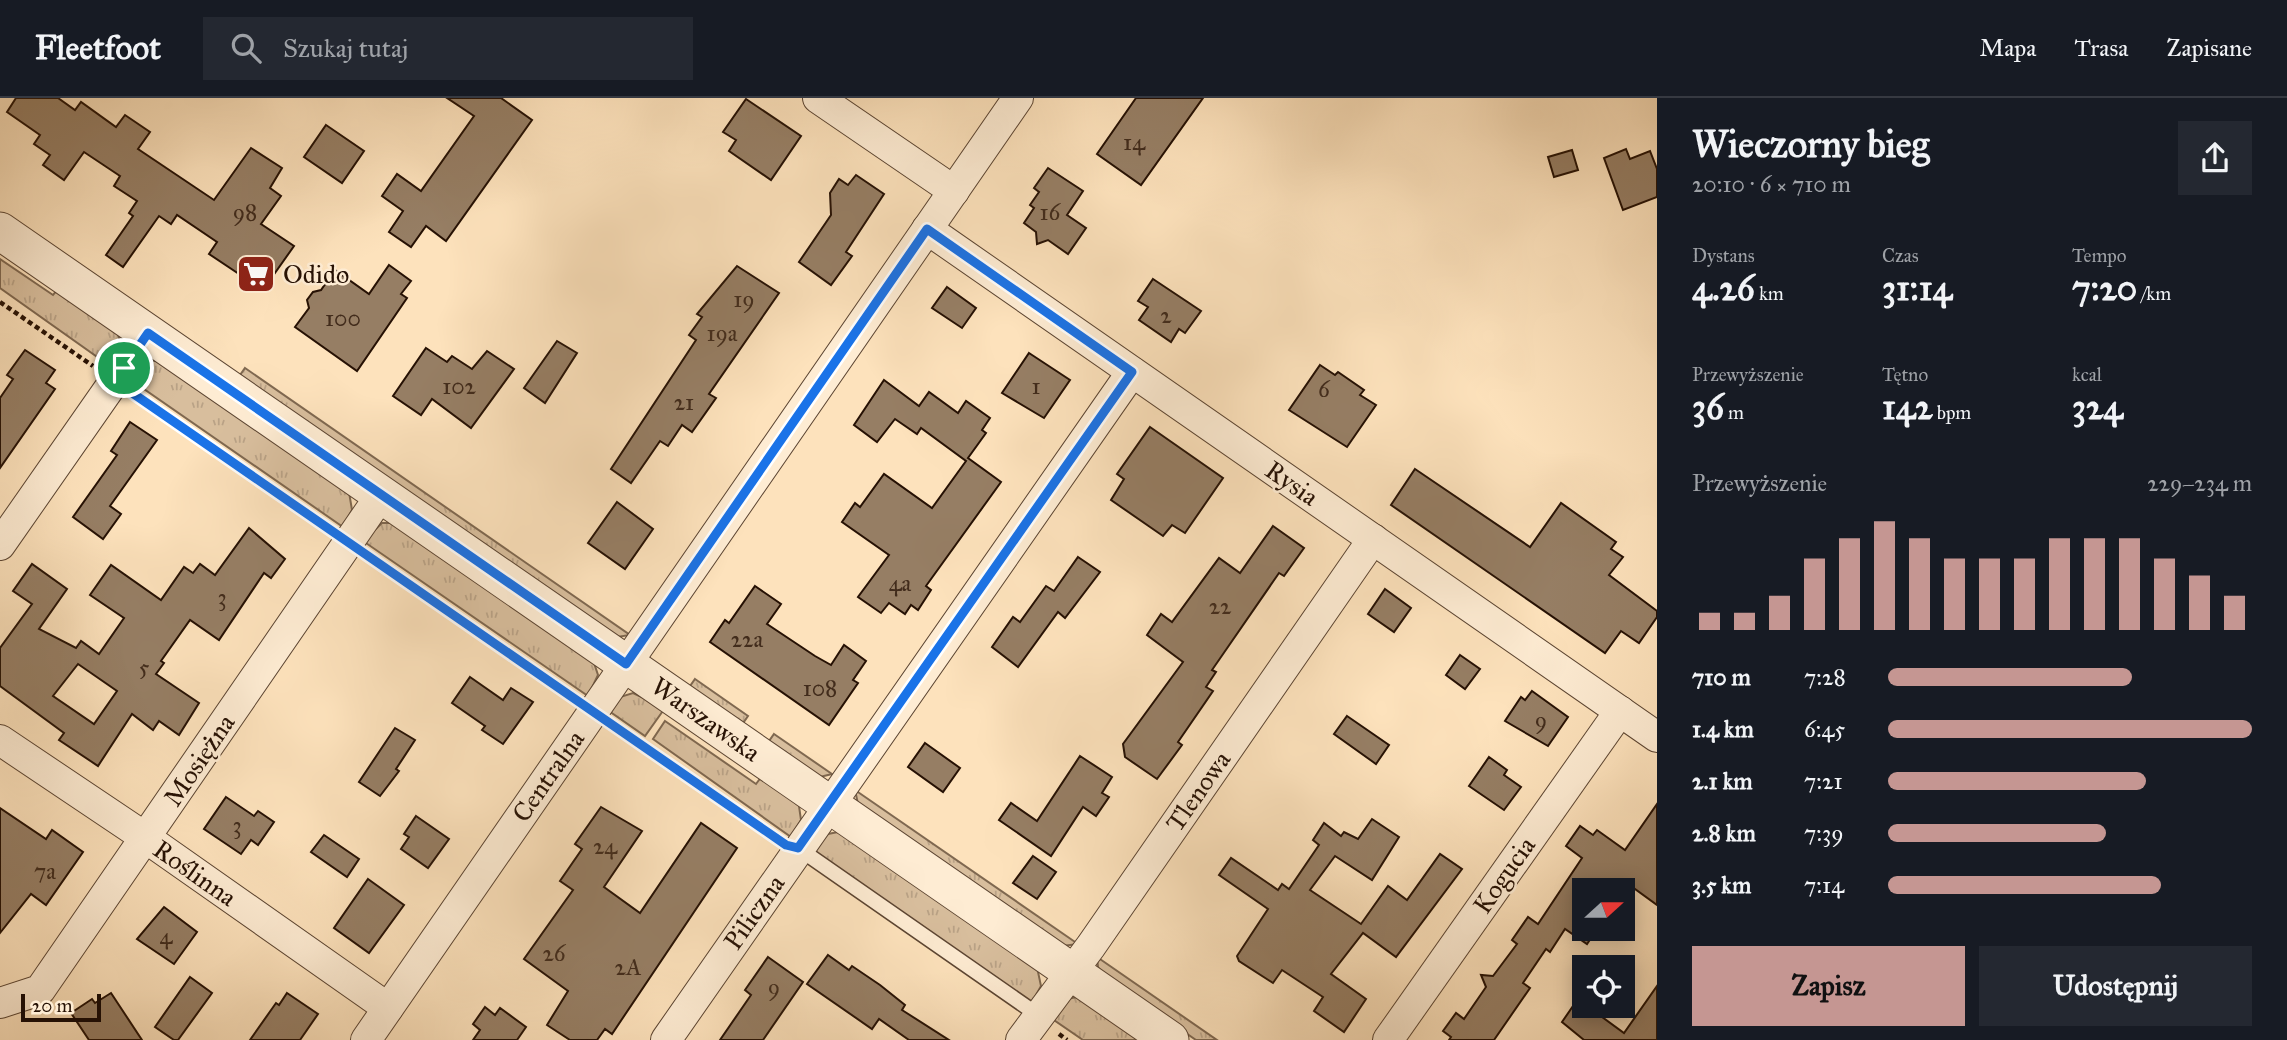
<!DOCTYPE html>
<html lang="pl">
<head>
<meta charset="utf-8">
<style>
  body { margin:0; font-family:"IM FELL Great Primer",serif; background:#242831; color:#f1f3f6; height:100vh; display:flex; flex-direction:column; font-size:26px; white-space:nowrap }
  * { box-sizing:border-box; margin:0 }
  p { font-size:23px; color:#9ea1a6 }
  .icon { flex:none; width:38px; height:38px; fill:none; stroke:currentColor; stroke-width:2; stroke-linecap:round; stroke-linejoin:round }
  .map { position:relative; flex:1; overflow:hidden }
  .panel { display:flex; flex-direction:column; background:#171b24; width:630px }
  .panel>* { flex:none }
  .needle { width:46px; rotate:69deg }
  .controls { position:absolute; left:1572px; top:780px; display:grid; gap:14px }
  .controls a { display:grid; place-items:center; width:63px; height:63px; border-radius:0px; background:#171b24; box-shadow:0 4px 18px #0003; font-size:35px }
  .scale { position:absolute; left:21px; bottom:18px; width:80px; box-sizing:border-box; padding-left:7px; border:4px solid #261104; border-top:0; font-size:19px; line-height:24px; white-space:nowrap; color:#261104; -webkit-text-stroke:5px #feecd3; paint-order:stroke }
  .pin { position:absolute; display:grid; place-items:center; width:60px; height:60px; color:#fff; margin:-30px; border:4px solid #fff; border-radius:50%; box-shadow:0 2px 7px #0007 }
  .round { display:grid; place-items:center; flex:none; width:74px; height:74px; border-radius:0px; background:#242831 }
  .head { display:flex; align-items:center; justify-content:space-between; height:119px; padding:0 35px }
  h1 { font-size:38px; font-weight:800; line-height:52px }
  .stats { display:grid; grid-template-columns:repeat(3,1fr); gap:10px; height:119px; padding:7px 35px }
  .stats div { display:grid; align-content:center }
  .stats b { font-size:35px; font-weight:800 }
  .stats small { font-size:19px; font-weight:400 }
  .stats p { font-size:19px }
  .chart { height:196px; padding:14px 35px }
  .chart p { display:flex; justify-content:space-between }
  .chart svg { width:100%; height:126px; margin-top:7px; stroke:#c59692; stroke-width:6 }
  .cta { display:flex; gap:14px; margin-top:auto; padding:14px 35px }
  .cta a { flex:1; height:80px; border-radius:0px; background:#c59692; color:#111; font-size:28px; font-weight:800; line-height:80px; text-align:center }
  .cta a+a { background:#242831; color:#f1f3f6 }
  ul { padding:0 35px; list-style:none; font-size:23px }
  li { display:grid; grid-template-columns:112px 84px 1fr; align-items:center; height:52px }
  li i { height:18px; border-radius:9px; background:#c59692 }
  header { display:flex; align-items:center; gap:42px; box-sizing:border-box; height:98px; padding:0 35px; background:#171b24; border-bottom:2px solid #363941 }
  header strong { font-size:33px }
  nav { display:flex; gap:38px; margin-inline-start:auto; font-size:24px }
  .search { width:490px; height:63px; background:#242831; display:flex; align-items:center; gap:18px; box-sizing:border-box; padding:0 24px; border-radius:0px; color:#9ea1a6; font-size:26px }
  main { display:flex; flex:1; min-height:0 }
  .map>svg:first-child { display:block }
  .grass { fill:url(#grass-tufts); stroke:#7f6850; stroke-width:2 }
  .building { fill:#967e64; stroke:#261104; stroke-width:2; fill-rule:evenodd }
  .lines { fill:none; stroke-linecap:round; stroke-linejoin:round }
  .service-casing { stroke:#5c4532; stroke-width:17 }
  .minor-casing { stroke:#5c4532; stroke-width:32 }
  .tertiary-casing { stroke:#5c4532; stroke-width:39 }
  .path { stroke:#261104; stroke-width:4.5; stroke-dasharray:5 3.5; stroke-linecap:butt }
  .service { stroke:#feecd3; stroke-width:14 }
  .minor { stroke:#feecd3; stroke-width:30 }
  .tertiary { stroke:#feecd3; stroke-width:37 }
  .route-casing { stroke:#fff; stroke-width:14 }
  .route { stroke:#1a73e8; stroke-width:9 }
  .labels { text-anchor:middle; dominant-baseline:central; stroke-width:5; stroke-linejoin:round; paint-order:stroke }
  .number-label { font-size:23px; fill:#422c1c }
  .poi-label { font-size:26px; fill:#261104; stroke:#feecd3; text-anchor:start }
  .street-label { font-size:26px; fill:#261104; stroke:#feecd3 }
</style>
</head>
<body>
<header>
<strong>Fleetfoot</strong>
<div class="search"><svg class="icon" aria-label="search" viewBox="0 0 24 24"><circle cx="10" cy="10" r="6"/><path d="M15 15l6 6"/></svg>Szukaj tutaj</div>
<nav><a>Mapa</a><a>Trasa</a><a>Zapisane</a></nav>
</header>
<main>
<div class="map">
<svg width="1657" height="942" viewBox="0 0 1657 942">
  <defs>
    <pattern id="grass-tufts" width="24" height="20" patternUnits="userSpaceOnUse" patternTransform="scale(1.75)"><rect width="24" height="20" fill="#d8be9d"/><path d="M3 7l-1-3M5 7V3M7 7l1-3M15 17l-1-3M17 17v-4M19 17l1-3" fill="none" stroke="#b9a286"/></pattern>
  </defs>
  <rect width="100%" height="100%" fill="#fde2bc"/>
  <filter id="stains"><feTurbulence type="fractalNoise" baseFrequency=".00286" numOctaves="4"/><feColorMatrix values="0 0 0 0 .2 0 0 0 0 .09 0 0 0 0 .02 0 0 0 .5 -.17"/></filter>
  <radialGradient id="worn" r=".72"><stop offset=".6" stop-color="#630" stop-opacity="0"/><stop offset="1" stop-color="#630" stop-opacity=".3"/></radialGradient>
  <g class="grass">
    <polygon points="0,161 53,197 58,191 118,235 121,249 110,268 0,190"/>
    <polygon points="151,263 158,263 349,394 352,412 343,429 131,282 145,265"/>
    <polygon points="245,270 630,537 617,539 238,280"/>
    <polygon points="382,425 394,425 594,565 598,577 588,598 363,443"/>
    <polygon points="695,581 748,618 741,628 688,591"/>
    <polygon points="633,595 665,610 645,638 609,613 620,599"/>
    <polygon points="665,623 756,686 762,678 799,708 801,722 791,739 653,641"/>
    <polygon points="774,636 832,676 820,679 767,646"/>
    <polygon points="855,692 1078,846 1062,848 858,706"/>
    <polygon points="838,734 1037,869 1041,888 1031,906 811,753 828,736"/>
    <polygon points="1097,859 1217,942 1196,942 1105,879 1098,869"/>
    <polygon points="1077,899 1145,942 1083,942 1051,920 1067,901"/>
  </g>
  <g class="building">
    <polygon points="16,0 58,0 75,12 81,4 116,29 125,17 150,34 138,51 214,102 251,50 282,70 270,90 281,98 261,126 294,148 263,192 209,156 217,144 177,117 171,126 159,118 123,169 106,157 133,118 129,115 137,103 114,88 120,78 84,54 64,82 43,67 50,57 34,46 40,37 7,14"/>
    <polygon points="447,0 501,0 532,22 446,143 426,128 411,149 389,134 403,113 382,98 397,76 421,93 474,18"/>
    <polygon points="1136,0 1203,0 1141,87 1097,56"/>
    <polygon points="746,1 801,38 771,82 729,53 736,42 723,34"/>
    <polygon points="326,27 364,53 342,85 304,59"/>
    <polygon points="1626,51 1630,61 1650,53 1657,71 1657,99 1623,112 1604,60"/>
    <polygon points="1572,52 1578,72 1554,79 1548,59"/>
    <polygon points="1048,70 1083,93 1067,117 1086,130 1068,156 1048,142 1037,146 1036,134 1024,125 1034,110 1030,107 1039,94 1034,90"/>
    <polygon points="856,77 884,96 846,154 852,158 831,187 799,164 831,117 830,95 839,81 848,87"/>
    <polygon points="389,167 411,183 401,196 407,200 357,273 295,229 309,210 307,202 313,194 321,192 335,172 369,196"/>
    <polygon points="737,168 779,195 709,296 716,300 692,334 682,327 668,348 660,343 631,385 611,371 696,242 689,237 702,219 697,216"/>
    <polygon points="1153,181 1201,213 1185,235 1179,231 1171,244 1139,222 1148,209 1138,203"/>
    <polygon points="947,189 976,210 962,230 932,210"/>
    <polygon points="557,243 577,255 545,305 524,290"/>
    <polygon points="426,250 447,264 452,258 472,271 487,253 514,271 471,330 432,301 421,317 393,298"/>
    <polygon points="25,252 55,272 46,285 55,291 0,370 0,300 13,281 7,277"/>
    <polygon points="1029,255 1070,282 1044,320 1002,295"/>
    <polygon points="1320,267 1335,277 1338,274 1364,292 1360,297 1376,307 1347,349 1289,312"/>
    <polygon points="884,282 919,308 929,294 958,315 966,303 990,320 982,332 986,335 968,360 1001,384 926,488 931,492 918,512 911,507 905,516 889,505 881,515 858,499 889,457 842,424 855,405 860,409 884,376 932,410 966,363 921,330 917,336 895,321 877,344 854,327"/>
    <polygon points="130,324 157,342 110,408 121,416 103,441 73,419 117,357 111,353"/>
    <polygon points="1150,329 1223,380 1185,435 1172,427 1163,438 1111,402 1124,381 1117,376"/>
    <polygon points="1415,371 1530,449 1561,405 1616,444 1611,451 1623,459 1609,477 1657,513 1657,519 1639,545 1621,533 1605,555 1391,407"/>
    <polygon points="617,404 653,431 625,471 588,445"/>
    <polygon points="1273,428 1304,450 1284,478 1279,475 1212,572 1216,574 1206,589 1213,593 1178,644 1182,647 1157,681 1125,659 1123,646 1183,564 1147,537 1161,516 1172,524 1219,460 1240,475"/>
    <path d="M249 430 285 461 271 480 264 475 219 542 190 522 161 563 164 565 156 576 199 605 179 637 159 623 153 632 132 616 98 668 59 642 64 635 0 588V550L32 506 13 493 32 466 67 491 39 531 76 550 81 543 99 556 124 520 90 497 111 467 161 502 184 469 193 475 200 466 215 477ZM78 566 117 593 94 626 53 598Z"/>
    <polygon points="1078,459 1100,474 1065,520 1058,514 1018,569 992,549 1013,519 1020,524 1046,488 1054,493"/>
    <polygon points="755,488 781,506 767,526 815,558 831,567 844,547 866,563 853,582 858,585 829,627 710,544 725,522 729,525"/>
    <polygon points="1385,491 1411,510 1394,534 1368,516"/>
    <polygon points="1460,557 1480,571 1465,591 1446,577"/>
    <polygon points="470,579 503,602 511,590 533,604 503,646 482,632 485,628 452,605"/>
    <polygon points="1532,593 1568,619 1548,648 1505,623 1521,599 1525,602"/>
    <polygon points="1347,618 1389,647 1376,666 1334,636"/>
    <polygon points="395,630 415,642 396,671 399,673 380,698 359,684"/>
    <polygon points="925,645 960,670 943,694 908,669"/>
    <polygon points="1080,658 1112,679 1102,695 1109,699 1096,718 1083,709 1051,758 999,722 1011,705 1037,723"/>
    <polygon points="1489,659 1507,672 1504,677 1521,689 1504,712 1469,688"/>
    <polygon points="226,699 254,718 258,713 274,724 258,747 251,742 241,756 204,731"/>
    <polygon points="1657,706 1657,807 1628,786 1622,795 1584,793 1584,831 1597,831 1587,846 1565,831 1550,854 1546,851 1523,885 1530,890 1494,942 1449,942 1451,939 1443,933 1456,915 1464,921 1486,889 1481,877 1493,878 1517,846 1512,842 1528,819 1538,826 1582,760 1566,748 1580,728 1593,737 1597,732 1625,752"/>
    <polygon points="601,709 642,733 604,789 640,815 701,725 737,750 612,936 605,931 597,942 570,942 547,927 568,893 524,861 573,792 560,783 582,751 575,746"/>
    <polygon points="0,710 46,741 52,732 83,754 46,807 31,796 0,835"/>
    <polygon points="416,718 449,741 428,770 401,751 409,739 404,736"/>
    <polygon points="1372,721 1399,739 1372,782 1335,758 1310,792 1361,826 1388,788 1407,802 1440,756 1462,771 1396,859 1363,835 1331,876 1366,901 1344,934 1314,913 1323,899 1282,872 1273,885 1239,863 1237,858 1268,811 1219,777 1231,760 1278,792 1282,786 1289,791 1319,747 1313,742 1324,725 1341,738 1344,734 1358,741"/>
    <polygon points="324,737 359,761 347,779 311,754"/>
    <polygon points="1033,758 1056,774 1037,801 1013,785"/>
    <polygon points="368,781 404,807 369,855 334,830"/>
    <polygon points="164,809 197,834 174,866 137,841"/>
    <polygon points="828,857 849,872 852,868 880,887 905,907 902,912 949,942 909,942 879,921 872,931 807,886"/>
    <polygon points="768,859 803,884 763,942 720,942 751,897 745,892"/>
    <polygon points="190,879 212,895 178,942 174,942 155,929"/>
    <polygon points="1657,888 1657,942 1584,942 1562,924 1573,908 1587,908 1624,935"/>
    <polygon points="111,895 142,942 89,942 71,915 92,901 95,905"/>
    <polygon points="287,895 318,916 300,942 250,942 276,905 279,907"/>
    <polygon points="485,909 495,917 500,910 526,929 517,942 473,942 480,932 473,926"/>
  </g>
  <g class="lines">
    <defs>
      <polyline id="service" points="798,750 1038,917"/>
      <g id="minor">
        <polyline points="818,0 954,93"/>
        <polyline points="927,131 1657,639"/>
        <polyline points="0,447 148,235"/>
        <polyline points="0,642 146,740 388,910"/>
        <polyline points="0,905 40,892 381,397"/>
        <polyline points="366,942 1018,0"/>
        <polyline points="666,942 1132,274"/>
        <polyline points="1021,942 1091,848 1373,441"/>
        <polyline points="1388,942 1620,613"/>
      </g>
      <polyline id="tertiary" points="0,133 1170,942"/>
    </defs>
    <use href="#service" class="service-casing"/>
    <use href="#minor" class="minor-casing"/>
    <use href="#tertiary" class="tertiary-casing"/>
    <g class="path">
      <polyline points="0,204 93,268"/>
      <polyline points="135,297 326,429"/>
      <polyline points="371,460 571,599"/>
      <polyline points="616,629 776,740"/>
      <polyline points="1059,936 1067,942"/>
    </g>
    <use href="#service" class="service"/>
    <use href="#minor" class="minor"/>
    <use href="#tertiary" class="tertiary"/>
  </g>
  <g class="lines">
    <defs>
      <polygon id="route" points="927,131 1132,274 798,750 786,747 115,283 148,235 626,566"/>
    </defs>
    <use href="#route" class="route-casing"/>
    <use href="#route" class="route"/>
  </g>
  <defs>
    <symbol id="supermarket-square" viewBox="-11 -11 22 22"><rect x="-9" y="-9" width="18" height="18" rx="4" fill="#8f2418" stroke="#feecd3"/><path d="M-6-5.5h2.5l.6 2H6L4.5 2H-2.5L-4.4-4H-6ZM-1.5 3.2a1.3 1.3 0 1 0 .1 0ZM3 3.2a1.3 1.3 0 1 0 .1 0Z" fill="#fff"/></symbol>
  </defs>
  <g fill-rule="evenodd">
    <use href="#supermarket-square" x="234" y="154" width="44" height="44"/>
  </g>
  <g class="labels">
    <g class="number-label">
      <text x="1134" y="44">14</text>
      <text x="245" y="114">98</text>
      <text x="1050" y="114">16</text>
      <text x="744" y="201">19</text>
      <text x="1166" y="217">2</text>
      <text x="343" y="220">100</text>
      <text x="722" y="235">19a</text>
      <text x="459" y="288">102</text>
      <text x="1036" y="288">1</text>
      <text x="1324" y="291">6</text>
      <text x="684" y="304">21</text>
      <text x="900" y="485">4a</text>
      <text x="222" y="499">3</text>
      <text x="1220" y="508">22</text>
      <text x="747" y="541">22a</text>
      <text x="144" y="569">5</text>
      <text x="820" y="590">108</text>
      <text x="1541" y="622">9</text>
      <text x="237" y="727">3</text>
      <text x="605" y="748">24</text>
      <text x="45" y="773">7a</text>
      <text x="166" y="838">4</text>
      <text x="554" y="855">26</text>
      <text x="628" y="869">2A</text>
      <text x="774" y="889">9</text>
    </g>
    <g class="poi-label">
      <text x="283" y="176">Odido</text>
    </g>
    <g class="street-label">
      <text transform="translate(1292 385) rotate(35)">Rysia</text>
      <text transform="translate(706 621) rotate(35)">Warszawska</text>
      <text transform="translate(199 662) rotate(-56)">Mosiężna</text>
      <text transform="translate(548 678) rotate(-55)">Centralna</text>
      <text transform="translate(1198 693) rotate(-55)">Tlenowa</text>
      <text transform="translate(195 775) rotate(35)">Roślinna</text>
      <text transform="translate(1504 777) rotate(-55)">Kogucia</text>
      <text transform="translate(754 814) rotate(-55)">Piliczna</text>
    </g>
  </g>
  <rect width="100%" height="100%" filter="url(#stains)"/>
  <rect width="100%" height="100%" fill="url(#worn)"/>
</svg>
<div class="controls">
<a><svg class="needle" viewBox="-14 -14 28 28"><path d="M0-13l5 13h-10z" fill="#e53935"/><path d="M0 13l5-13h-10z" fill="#9ea1a6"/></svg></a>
<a><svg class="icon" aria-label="locate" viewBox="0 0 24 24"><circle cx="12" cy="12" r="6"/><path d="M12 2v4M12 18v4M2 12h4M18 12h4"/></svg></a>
</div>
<div class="scale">20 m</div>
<div class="pin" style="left:124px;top:270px;background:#1e9e55"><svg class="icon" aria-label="arrive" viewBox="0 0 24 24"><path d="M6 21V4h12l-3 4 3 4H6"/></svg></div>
</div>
<section class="panel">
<div class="head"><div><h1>Wieczorny bieg</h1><p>20:10 · 6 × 710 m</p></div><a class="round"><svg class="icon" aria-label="share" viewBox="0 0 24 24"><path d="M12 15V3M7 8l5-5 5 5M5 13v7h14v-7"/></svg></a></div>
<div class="stats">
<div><p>Dystans</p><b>4.26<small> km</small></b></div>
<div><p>Czas</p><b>31:14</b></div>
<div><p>Tempo</p><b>7:20<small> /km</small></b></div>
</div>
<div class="stats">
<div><p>Przewyższenie</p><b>36<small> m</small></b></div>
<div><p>Tętno</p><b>142<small> bpm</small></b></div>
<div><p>kcal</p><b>324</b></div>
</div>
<div class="chart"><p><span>Przewyższenie</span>229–234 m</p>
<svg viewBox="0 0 160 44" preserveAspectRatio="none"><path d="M5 44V38M15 44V38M25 44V32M35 44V19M45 44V12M55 44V6M65 44V12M75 44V19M85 44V19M95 44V19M105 44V12M115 44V12M125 44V12M135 44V19M145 44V25M155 44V32"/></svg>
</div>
<ul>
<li><b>710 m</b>7:28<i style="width:67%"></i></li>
<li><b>1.4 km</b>6:45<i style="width:100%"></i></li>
<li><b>2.1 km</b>7:21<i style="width:71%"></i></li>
<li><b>2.8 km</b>7:39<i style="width:60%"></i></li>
<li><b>3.5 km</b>7:14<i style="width:75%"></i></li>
</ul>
<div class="cta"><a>Zapisz</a><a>Udostępnij</a></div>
</section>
</main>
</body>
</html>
